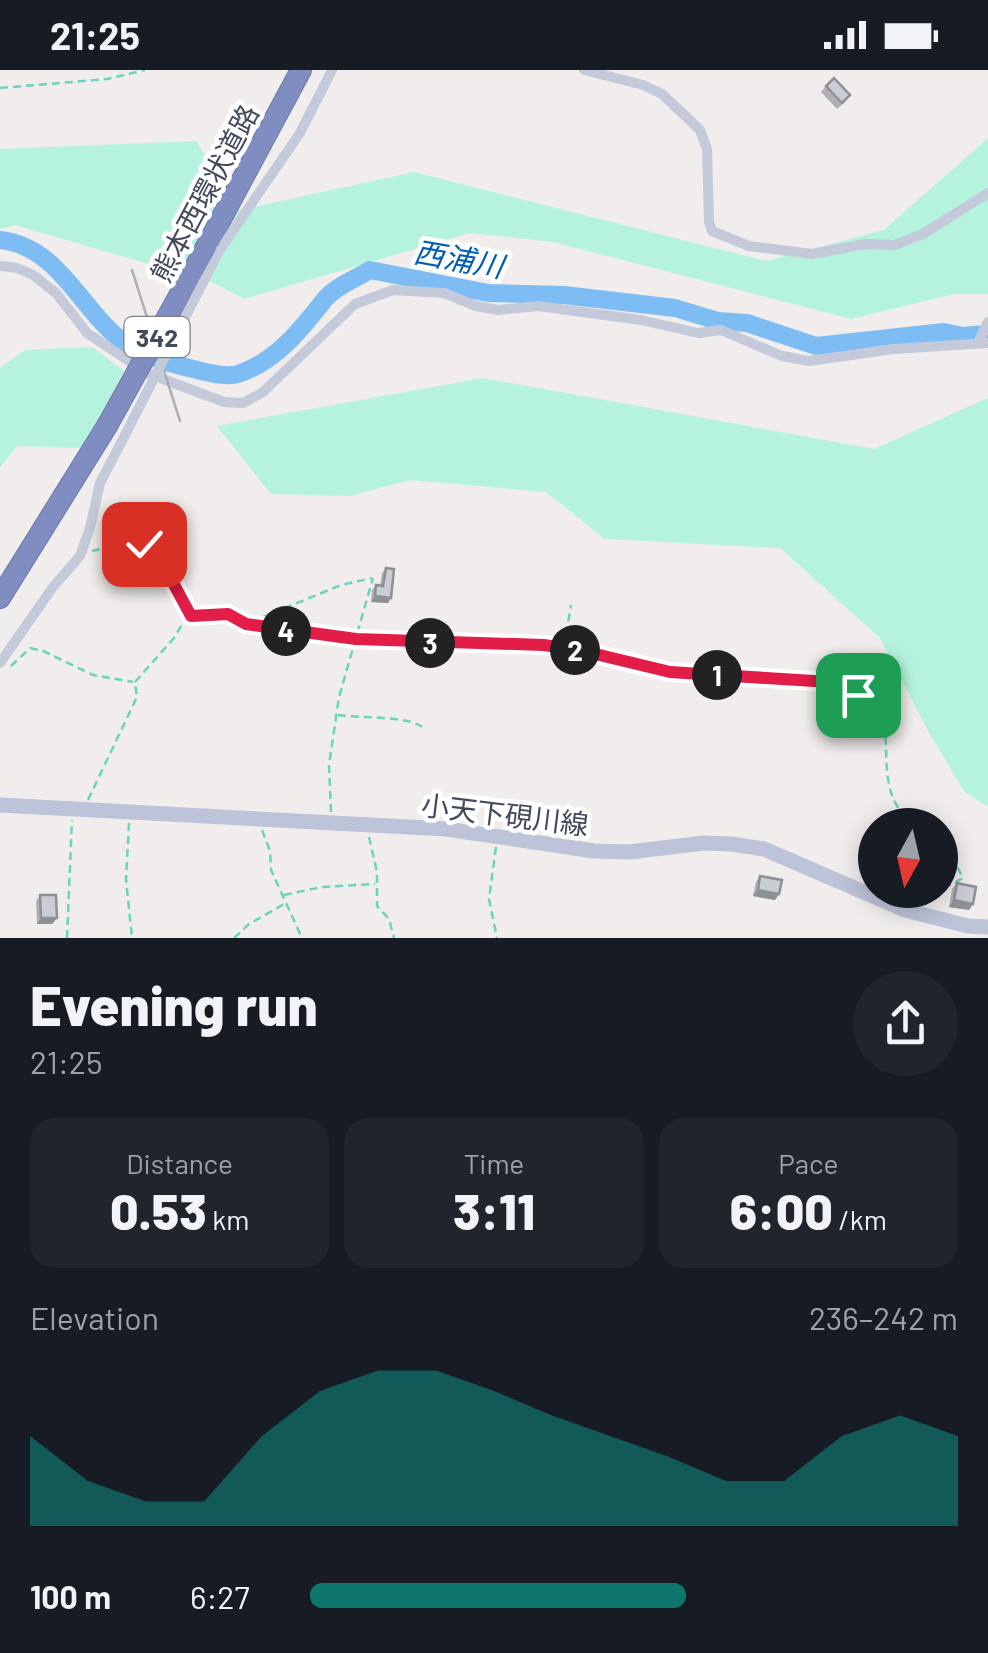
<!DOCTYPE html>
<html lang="en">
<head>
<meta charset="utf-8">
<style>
  body { margin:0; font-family:Barlow,"Noto Sans JP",sans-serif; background:#20242c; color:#f1f3f6; height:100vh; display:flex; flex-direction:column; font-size:38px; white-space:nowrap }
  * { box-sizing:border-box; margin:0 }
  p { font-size:32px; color:#9ea1a6 }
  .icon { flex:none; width:55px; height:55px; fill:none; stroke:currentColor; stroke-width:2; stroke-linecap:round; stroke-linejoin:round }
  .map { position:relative; height:868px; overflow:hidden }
  .panel { display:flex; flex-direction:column; background:#171b24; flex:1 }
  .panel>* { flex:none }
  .needle { width:65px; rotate:188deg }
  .controls { position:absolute; left:858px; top:738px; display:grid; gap:20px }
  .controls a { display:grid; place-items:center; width:100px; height:100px; border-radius:50%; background:#171b24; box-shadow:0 5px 25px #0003; font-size:50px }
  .pin { position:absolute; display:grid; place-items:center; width:85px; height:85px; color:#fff; margin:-42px; border-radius:20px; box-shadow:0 5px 15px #0006 }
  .km { position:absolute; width:50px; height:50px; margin:-25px; border-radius:50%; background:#222; color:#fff; font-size:28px; line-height:50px; text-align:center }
  .round { display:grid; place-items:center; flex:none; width:105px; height:105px; border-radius:52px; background:#20242c }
  .summary { display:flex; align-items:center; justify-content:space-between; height:170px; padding:0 30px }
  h1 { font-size:55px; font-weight:800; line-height:75px }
  .metrics { display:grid; grid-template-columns:repeat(3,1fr); gap:15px; height:170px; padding:10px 30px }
  .metrics div { display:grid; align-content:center; border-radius:25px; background:#20242c; text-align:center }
  .metrics b { font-size:50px; font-weight:800 }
  .metrics small { font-size:28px; font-weight:400 }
  .metrics p { font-size:28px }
  .chart { height:280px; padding:20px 30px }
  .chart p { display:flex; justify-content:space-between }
  .chart svg { width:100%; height:180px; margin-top:10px; fill:#0f766e; opacity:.7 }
  ul { padding:0 30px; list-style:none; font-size:32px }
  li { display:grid; grid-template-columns:160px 120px 1fr; align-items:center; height:75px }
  li i { height:25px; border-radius:12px; background:#0f766e }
  .status { display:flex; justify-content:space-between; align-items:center; height:70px; padding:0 50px; background:#171b24; direction:ltr }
  .status svg { height:28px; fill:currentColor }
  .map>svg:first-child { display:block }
  .green { fill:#b5f3de }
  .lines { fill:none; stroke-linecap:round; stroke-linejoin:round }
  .river { stroke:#7ebcf4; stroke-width:18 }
  .highway-casing { stroke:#6a78ad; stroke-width:22 }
  .path { stroke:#6ad4bc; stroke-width:2.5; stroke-dasharray:8 5; stroke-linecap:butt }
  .street { stroke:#c4cad9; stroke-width:10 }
  .secondary { stroke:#bdc3d8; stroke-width:15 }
  .highway { stroke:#7f8dc1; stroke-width:20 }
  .rail { stroke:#aeafb8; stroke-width:2.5 }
  .highway-bridge-casing { stroke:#6a78ad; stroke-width:22; stroke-linecap:butt }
  .street-bridge { stroke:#c4cad9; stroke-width:10 }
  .highway-bridge { stroke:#7f8dc1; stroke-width:20 }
  .wall { fill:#afb0b7 }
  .shaded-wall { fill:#8e9095 }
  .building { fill:#cbcdd5; stroke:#8e9095; stroke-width:2.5 }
  .route-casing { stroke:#fff; stroke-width:20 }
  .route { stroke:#e11d48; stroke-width:12 }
  .labels { text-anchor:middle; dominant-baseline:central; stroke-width:9; stroke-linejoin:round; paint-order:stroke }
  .shield { fill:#fff; stroke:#7b808d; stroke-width:2.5 }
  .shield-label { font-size:25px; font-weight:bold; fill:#434a5c }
  .street-label { font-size:28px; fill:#434a5c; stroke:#fff }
  .water-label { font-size:30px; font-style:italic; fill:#005db2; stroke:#fff }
</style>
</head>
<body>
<div class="status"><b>21:25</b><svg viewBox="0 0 49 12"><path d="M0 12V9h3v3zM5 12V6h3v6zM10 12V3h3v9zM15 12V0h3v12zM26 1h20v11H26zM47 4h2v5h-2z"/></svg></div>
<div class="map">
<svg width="988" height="868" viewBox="0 0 988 868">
  <rect width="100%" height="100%" fill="#f0edec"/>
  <g class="green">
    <polygon points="988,68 988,224 954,224 851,249 553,172 470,163 244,229 214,213 15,155 0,159 0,79 196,71 240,140 414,102 766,191 884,160"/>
    <polygon points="92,277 124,301 83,378 17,376 0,397 0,298 25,280"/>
    <polygon points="483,308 874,379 988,328 988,737 964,721 927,659 880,568 780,478 605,469 546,422 410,410 350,426 271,424 217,356"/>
  </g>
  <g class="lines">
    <path class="river" d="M0 170C62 177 81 244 128 275 145 287 173 294 193 299 206 302 225 308 238 304 277 291 301 259 325 229 336 216 355 209 370 200L488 223 564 225 675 238 718 251 747 253 816 276 944 262 962 266 988 264"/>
    <defs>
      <g id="highway">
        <polyline points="206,177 301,0"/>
        <polyline points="0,528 107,356"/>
      </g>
    </defs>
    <use href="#highway" class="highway-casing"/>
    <g class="path">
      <polyline points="0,18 107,9 145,0"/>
      <polyline points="92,481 118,474 144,474 163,496 190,545"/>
      <polyline points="248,553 341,515 372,508"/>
      <polyline points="564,577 571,535"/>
      <polyline points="11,596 30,578 43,581 93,605 133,612"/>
      <path d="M135 612 174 568 186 548 228 544 246 554 306 564 429 573 544 575 583 581 670 602 831 612 858 625 883 643C891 685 876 727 915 755"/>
      <path d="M338 645C358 648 410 646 422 657"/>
      <polyline points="88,730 137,627 135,614"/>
      <polyline points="331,742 329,695 339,627 373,508"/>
      <polyline points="129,753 126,809 132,868"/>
      <polyline points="262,760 270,781 271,800 302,868"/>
      <polyline points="369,767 377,802 377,836 389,849 394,868"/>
      <polyline points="496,777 489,829 497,868"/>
      <polyline points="284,825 322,817 375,814"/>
      <polyline points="921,831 963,808 945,773 940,771"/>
      <polyline points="67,868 72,750"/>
      <polyline points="234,868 249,854 286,833"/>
    </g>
    <g class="street">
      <polyline points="584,0 643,15 662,24 700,60 707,79 709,152 712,161 749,176 812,184 865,174 894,175 923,164 988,123"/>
      <polyline points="219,181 300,63 332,0"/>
      <polyline points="0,196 17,198 33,205 56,223 87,263 147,303 224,332 243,333 263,322 355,234 393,220 444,223 476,236 498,240 538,236 641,250 698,263 721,260 782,286 809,291 893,279 988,273"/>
      <polyline points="978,273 988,252"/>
      <polyline points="0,593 53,517 80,486 90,458 100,413 123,369"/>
    </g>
    <polyline class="secondary" points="0,735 446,759 594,781 629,782 704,773 731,774 764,779 905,840 968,856 988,857"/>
    <use href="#highway" class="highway"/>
    <polyline class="rail" points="132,200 180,351"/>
    <defs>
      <polyline id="highway-bridge" points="107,356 206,177"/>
    </defs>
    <use href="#highway-bridge" class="highway-bridge-casing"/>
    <polyline class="street-bridge" points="123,369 219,181"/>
    <use href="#highway-bridge" class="highway-bridge"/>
  </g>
  <g class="wall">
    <polygon points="826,16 846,31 837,39 821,22"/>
    <polygon points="386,498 391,528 388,533 371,532 372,520 376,515 380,516 382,503"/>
    <polygon points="760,806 779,824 775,830 753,826 756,812"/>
    <polygon points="957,813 973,834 969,840 949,837 952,819"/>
    <polygon points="40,825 57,848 52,854 37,854 36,831"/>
  </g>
  <g class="shaded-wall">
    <polygon points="375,526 391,528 388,533 371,532"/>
    <polygon points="758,820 779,824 775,830 753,826"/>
    <polygon points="954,830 973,834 969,840 949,837"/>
    <polygon points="41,848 57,848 52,854 37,854"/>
  </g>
  <g class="building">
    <polygon points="834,8 850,25 842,33 826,16"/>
    <polygon points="386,498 394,499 391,528 375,526 376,515 383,516"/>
    <polygon points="760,806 782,810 779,824 758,820"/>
    <polygon points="957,813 976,817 973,834 954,830"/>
    <polygon points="40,825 56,825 57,848 41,848"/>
  </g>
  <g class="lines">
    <defs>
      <polyline id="route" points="144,474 164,496 191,546 228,544 246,554 356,569 544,575 583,581 670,602 830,612 858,625"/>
    </defs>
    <use href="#route" class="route-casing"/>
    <use href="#route" class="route"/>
  </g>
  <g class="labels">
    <rect class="shield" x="124.5" y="247" width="65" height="40" rx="8"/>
    <g class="shield-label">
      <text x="157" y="267">342</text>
    </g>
    <g class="street-label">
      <text transform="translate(204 123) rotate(-62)">熊本西環状道路</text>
      <text transform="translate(505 744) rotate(7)">小天下硯川線</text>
    </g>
    <g class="water-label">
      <text transform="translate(459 188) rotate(10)">西浦川</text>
    </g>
  </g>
</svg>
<div class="controls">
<a><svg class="needle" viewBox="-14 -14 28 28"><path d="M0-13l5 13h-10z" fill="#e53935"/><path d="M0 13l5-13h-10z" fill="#9ea1a6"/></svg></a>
</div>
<div class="pin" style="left:858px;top:625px;background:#1e9e55"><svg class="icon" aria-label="arrive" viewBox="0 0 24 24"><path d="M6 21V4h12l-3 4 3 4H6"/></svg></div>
<div class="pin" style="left:144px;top:474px;background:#d93025"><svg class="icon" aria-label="check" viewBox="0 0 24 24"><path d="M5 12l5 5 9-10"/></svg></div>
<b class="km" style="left:717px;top:605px">1</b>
<b class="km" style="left:575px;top:580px">2</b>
<b class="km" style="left:430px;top:573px">3</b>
<b class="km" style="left:286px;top:561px">4</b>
</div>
<section class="panel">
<div class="summary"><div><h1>Evening run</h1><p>21:25</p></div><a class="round"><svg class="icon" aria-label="share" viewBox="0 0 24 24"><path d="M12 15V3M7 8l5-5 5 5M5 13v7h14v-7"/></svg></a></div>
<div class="metrics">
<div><p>Distance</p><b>0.53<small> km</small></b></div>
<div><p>Time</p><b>3:11</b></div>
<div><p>Pace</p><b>6:00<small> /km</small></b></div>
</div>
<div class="chart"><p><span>Elevation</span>236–242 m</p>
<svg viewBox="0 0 160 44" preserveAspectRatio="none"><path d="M0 44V22L10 33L20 38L30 38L40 22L50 11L60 6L70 6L80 11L90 17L100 22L110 27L120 33L130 33L140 22L150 17L160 22V44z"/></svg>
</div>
<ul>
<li><b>100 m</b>6:27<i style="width:58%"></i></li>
</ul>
</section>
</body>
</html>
